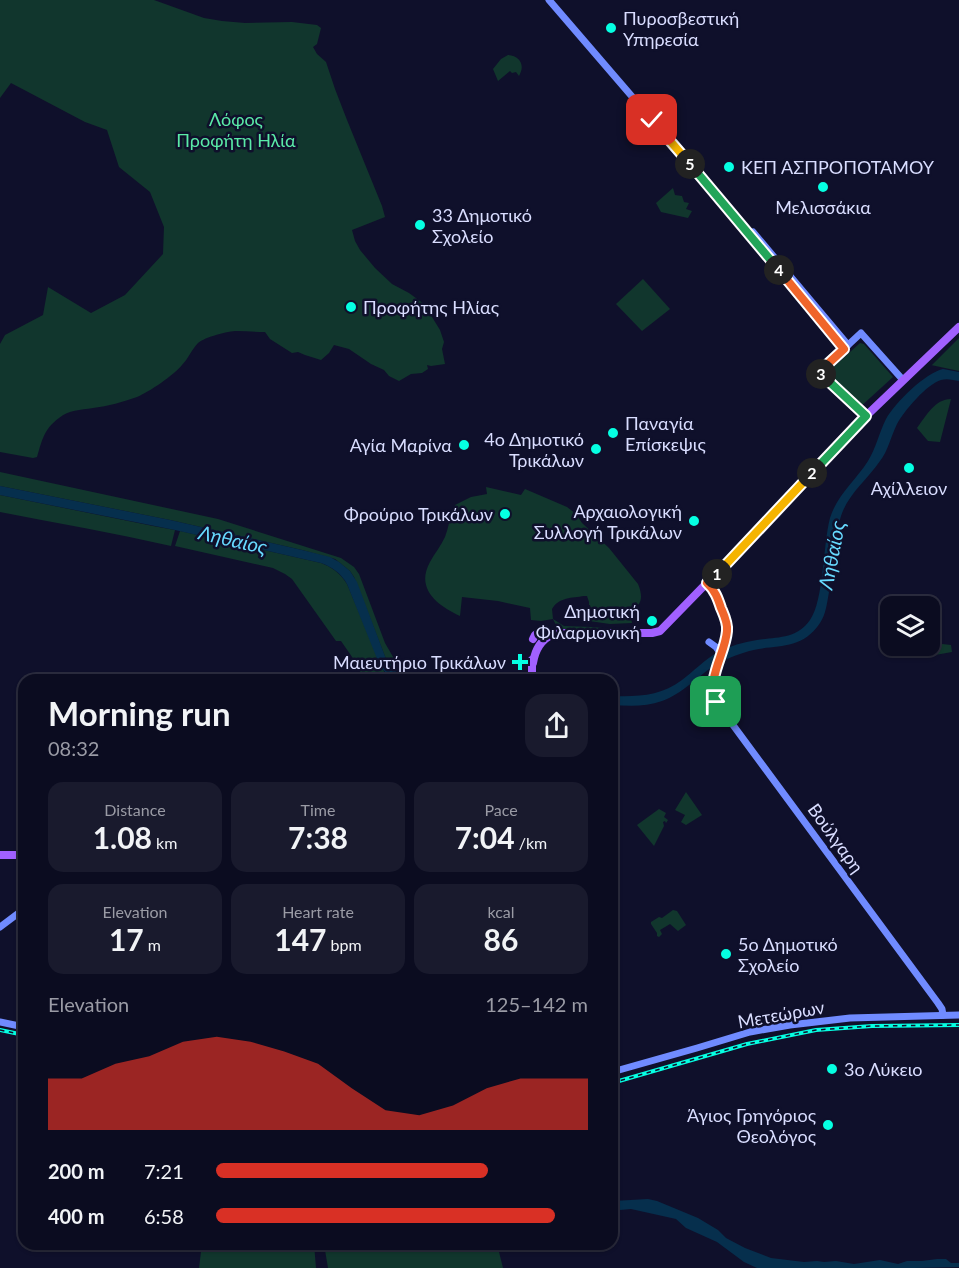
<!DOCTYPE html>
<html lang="en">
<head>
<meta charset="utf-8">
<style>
  body { margin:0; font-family:Lato,sans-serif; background:#191a2d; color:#f1f3f6; height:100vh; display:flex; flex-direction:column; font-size:22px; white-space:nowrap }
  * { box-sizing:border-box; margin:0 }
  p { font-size:20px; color:#9a9ba5 }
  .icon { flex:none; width:33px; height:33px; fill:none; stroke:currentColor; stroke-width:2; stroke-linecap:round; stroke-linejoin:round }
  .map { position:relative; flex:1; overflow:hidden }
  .sheet { position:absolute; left:18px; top:674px; width:600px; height:576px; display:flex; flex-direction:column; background:#0b0c20; border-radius:18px; box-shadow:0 2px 4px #0004,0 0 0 2px #2b2c3e }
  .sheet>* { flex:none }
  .fabs { position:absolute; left:880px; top:596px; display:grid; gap:12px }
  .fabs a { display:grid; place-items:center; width:60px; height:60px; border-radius:12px; background:#0b0c20; box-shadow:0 2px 4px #0004,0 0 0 2px #2b2c3e; font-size:30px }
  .pin { position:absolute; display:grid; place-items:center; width:51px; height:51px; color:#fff; margin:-26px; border-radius:12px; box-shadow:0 3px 9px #0006 }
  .km { position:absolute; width:30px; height:30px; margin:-15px; border-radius:50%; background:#222; color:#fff; font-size:16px; line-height:30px; text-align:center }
  .round { display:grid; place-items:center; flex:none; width:63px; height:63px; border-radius:18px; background:#191a2d }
  .overview { display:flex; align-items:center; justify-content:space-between; height:102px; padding:0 30px }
  h1 { font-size:33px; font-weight:700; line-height:45px }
  .metrics { display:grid; grid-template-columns:repeat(3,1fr); gap:9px; height:102px; padding:6px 30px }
  .metrics div { display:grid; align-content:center; border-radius:15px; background:#191a2d; text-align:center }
  .metrics b { font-size:30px; font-weight:700 }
  .metrics small { font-size:16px; font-weight:400 }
  .metrics p { font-size:16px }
  .chart { height:168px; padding:12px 30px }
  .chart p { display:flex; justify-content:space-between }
  .chart svg { width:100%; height:108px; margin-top:6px; fill:#d93025; opacity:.7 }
  ul { padding:0 30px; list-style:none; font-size:20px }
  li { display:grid; grid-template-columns:96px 72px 1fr; align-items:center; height:45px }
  li i { height:15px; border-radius:8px; background:#d93025 }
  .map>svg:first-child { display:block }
  .green { fill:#11362d }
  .water { fill:#062f4d }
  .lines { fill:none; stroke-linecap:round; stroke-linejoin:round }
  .secondary { stroke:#708bff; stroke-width:7 }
  .primary { stroke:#a160ff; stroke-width:8 }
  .rail-casing { stroke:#05ffe2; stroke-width:4 }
  .rail { stroke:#0f102b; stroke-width:1.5; stroke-dasharray:4.5; stroke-linecap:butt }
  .split-1-casing { stroke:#fff; stroke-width:12 }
  .split-2-casing { stroke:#fff; stroke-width:12 }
  .split-3-casing { stroke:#fff; stroke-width:12 }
  .split-4-casing { stroke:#fff; stroke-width:12 }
  .split-5-casing { stroke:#fff; stroke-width:12 }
  .split-6-casing { stroke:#fff; stroke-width:12 }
  .split-1 { stroke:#f0652b; stroke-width:8 }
  .split-2 { stroke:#f5b400; stroke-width:8 }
  .split-3 { stroke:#22a559; stroke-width:8 }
  .split-4 { stroke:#f0652b; stroke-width:8 }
  .split-5 { stroke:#22a559; stroke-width:8 }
  .split-6 { stroke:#f5b400; stroke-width:8 }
  .poi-dot { fill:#05ffe2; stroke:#0f102b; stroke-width:2 }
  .labels { text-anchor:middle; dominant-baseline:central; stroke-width:5; stroke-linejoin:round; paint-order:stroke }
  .poi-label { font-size:18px; fill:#d9ddff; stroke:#0f102b; text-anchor:start }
  .park-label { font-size:18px; fill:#5aeaa7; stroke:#0f102b }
  .street-label { font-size:18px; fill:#d9ddff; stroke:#0f102b }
  .water-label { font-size:20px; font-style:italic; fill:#67daff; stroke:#0f102b }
</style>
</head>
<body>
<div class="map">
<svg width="959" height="1268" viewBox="0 0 959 1268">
  <rect width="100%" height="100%" fill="#0f102b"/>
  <g class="green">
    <path d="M0 0H154L204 18 222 21 245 23 292 22 317 25 321 28 317 44 313 47 317 54 326 62 335 89 347 120 382 206 385 217 352 230 355 241 360 250 375 268 392 284 409 293 424 304 440 330 444 342 442 349 445 364 431 366 427 365 428 369 422 373 411 374 399 381 389 376 384 370 371 364 349 349 334 345 329 353 321 360 305 355 298 352 292 353 270 339 265 332C255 332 246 331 237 331 228 331 205 337 198 343 192 349 188 359 182 365 174 375 149 392 137 397 123 402 108 406 93 408 80 410 69 410 59 418 44 429 42 440 37 457L33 458 0 452V344L5 335 43 315 48 287 91 313 125 295 163 254 164 227 150 192 119 167 107 130 85 122 11 83 0 98Z"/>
    <path d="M508 55C521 56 525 66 519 76L516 72 512 73 510 71 498 81 493 69 501 59Z"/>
    <polygon points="673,188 675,195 682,196 684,202 689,203 686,209 692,211 688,218 661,212 656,203"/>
    <polygon points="643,279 670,309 642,331 616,304"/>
    <polygon points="959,338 959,371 931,365 932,365"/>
    <polygon points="860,343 864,344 893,377 859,408 827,373"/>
    <path d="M951 399 940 442 928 441 917 428C926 416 935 399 951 399Z"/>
    <polygon points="0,472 218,519 341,558 354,567 359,574 385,643 396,662 391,667 386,659 354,577 350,571 335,559 302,550 170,520 0,486"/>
    <path d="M486 487 521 495 525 489 567 507 576 514 582 523 609 548 638 584C641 591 643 600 638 605L636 602 631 607 627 616 631 617 632 623 610 624 589 621V614H592L590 605H589V602L587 596H584C572 598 559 597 552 609L553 619 564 626 592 627 613 629 559 631 553 619 541 621 531 620 530 608 498 601 462 597 460 616C438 606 415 589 430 562 434 554 441 546 445 537 449 527 450 515 455 505L471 497 487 494Z"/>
    <path d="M0 495 153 526 175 530 171 546C114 533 57 523 0 512Z"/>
    <path d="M180 531 321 563C332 567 341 574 347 584L385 674 391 679H364L359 673 361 670 341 641H336L292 579 285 574 273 568 175 546Z"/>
    <polygon points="930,633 942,634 942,644 951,645 952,652 918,658 920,645 930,645"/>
    <polygon points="686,792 702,815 686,825 681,822 685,815 675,810"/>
    <polygon points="659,809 666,813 664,817 668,820 666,823 665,821 663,822 664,826 654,846 637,825"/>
    <polygon points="673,910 677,911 686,925 678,931 670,924 660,930 662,934 659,937 657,936 657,933 651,924 651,922 659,917 662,918"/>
    <polygon points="202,1244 314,1244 316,1268 199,1268"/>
    <polygon points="324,1244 497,1244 503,1268 328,1268"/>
  </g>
  <g class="water">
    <path d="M943 369 959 372V381C953 380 947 378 941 380 927 384 904 411 897 424 891 436 888 451 880 461 867 480 848 494 841 516 833 540 833 568 829 592 827 603 826 614 820 623 799 654 773 642 743 653 733 656 723 660 714 666 695 678 684 693 662 701 646 707 629 706 612 705V696C637 697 661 696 682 680 694 671 704 660 718 652 730 646 743 642 757 640 777 637 797 639 810 620 824 600 823 544 830 518 837 495 856 480 868 461 876 448 879 433 886 419 895 403 925 373 943 369Z"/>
    <path d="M0 486 170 520 302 550 330 557 339 562 350 571 357 582 386 659 395 671 407 679H391L380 666 347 584C341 573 332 567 321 563L175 530 0 495Z"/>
    <polygon points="648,1199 657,1201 698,1218 718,1230 726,1238 745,1248 771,1258 804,1262 817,1261 824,1262 836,1261 854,1264 880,1260 898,1264 907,1261 922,1261 937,1259 946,1259 951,1263 959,1263 959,1267 915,1268 757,1268 744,1262 717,1242 686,1228 676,1219 631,1209 620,1210 615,1212 612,1216 612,1202 613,1201"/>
  </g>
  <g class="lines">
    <g class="secondary">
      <polyline points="549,0 715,193 720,200 844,349"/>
      <polyline points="753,232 848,345"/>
      <polyline points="866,416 819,372 861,333 903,380"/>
      <path d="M707 583 715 593 727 627V633C722 654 707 680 716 702L938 1003 942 1009 943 1015"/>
      <polyline points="709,642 716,647 721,654"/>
      <polyline points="700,697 716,702"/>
      <polyline points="0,927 24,909"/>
      <polyline points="0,1022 24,1027"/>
      <polyline points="612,1072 697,1048 750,1032 790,1025 850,1018 959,1015"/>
    </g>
    <g class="primary">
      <polyline points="533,639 535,635 538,633 652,633 660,631 775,513 866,416 959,327"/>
      <path d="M533 663C535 650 540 640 553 634"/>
      <polyline points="532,680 532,660"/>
      <polyline points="0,855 24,855"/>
    </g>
    <defs>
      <g id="rail">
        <polyline points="0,1030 24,1035"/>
        <polyline points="612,1083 747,1044 816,1030 872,1026 959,1025"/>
      </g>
    </defs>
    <use href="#rail" class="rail-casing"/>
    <use href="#rail" class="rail"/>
  </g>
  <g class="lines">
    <defs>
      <path id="split-1" d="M716 702C706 678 725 655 727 631 728 623 724 615 721 608 718 599 715 590 707 583L717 574"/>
      <polyline id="split-2" points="717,574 812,473"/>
      <polyline id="split-3" points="812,473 866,416 821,374"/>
      <polyline id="split-4" points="779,270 844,349 819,372 821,374"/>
      <polyline id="split-5" points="690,164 779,270"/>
      <polyline id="split-6" points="652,120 690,164"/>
    </defs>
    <use href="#split-1" class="split-1-casing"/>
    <use href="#split-2" class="split-2-casing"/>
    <use href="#split-3" class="split-3-casing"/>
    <use href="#split-4" class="split-4-casing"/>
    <use href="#split-5" class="split-5-casing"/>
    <use href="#split-6" class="split-6-casing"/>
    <use href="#split-1" class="split-1"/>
    <use href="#split-2" class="split-2"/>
    <use href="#split-3" class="split-3"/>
    <use href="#split-4" class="split-4"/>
    <use href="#split-5" class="split-5"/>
    <use href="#split-6" class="split-6"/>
  </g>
  <g class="poi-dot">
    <circle cx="611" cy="28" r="6"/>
    <circle cx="729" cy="167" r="6"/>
    <circle cx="823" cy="187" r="6"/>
    <circle cx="420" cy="225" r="6"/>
    <circle cx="351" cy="307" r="6"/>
    <circle cx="613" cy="433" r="6"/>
    <circle cx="464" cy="445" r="6"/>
    <circle cx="596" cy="449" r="6"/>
    <circle cx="909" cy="468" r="6"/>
    <circle cx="505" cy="514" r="6"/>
    <circle cx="694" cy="521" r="6"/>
    <circle cx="652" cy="621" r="6"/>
    <path d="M517 653h6v6h6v6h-6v6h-6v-6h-6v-6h6z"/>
    <circle cx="726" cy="954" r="6"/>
    <circle cx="832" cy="1069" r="6"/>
    <circle cx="828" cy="1125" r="6"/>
  </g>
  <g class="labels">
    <g class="poi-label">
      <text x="623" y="18">Πυροσβεστική<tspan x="623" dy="21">Υπηρεσία</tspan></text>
      <text x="741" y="167">ΚΕΠ ΑΣΠΡΟΠΟΤΑΜΟΥ</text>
      <text x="823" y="207" text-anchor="middle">Μελισσάκια</text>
      <text x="432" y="215">33 Δημοτικό<tspan x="432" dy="21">Σχολείο</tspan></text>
      <text x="363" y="307">Προφήτης Ηλίας</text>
      <text x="625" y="423">Παναγία<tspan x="625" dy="21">Επίσκεψις</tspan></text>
      <text x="584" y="439" text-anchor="end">4ο Δημοτικό<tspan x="584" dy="21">Τρικάλων</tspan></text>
      <text x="452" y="445" text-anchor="end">Αγία Μαρίνα</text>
      <text x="909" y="488" text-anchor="middle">Αχίλλειον</text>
      <text x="682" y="511" text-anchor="end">Αρχαιολογική<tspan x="682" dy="21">Συλλογή Τρικάλων</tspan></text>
      <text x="493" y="514" text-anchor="end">Φρούριο Τρικάλων</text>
      <text x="640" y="611" text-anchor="end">Δημοτική<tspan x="640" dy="21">Φιλαρμονική</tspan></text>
      <text x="506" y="662" text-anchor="end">Μαιευτήριο Τρικάλων</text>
      <text x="738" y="944">5ο Δημοτικό<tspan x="738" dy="21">Σχολείο</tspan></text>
      <text x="844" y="1069">3ο Λύκειο</text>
      <text x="816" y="1115" text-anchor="end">Άγιος Γρηγόριος<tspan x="816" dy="21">Θεολόγος</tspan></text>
    </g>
    <g class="park-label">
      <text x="236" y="119">Λόφος<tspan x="236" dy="21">Προφήτη Ηλία</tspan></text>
    </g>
    <g class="street-label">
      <text transform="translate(836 838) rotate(54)">Βούλγαρη</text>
      <text transform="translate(781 1014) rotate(-10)">Μετεώρων</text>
    </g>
    <g class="water-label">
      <text transform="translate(233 539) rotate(13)">Ληθαίος</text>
      <text transform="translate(831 555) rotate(-79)">Ληθαίος</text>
    </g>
  </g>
</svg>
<div class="fabs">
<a><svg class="icon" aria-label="layers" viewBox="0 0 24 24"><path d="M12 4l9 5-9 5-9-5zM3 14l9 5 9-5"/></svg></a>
</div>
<div class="pin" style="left:716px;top:702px;background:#1e9e55"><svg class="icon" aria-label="arrive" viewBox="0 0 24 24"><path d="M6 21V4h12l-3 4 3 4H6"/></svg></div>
<div class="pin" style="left:652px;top:120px;background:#d93025"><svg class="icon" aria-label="check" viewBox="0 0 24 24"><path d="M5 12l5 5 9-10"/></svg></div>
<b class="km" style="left:717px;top:574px">1</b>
<b class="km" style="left:812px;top:473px">2</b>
<b class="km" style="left:821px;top:374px">3</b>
<b class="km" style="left:779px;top:270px">4</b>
<b class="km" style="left:690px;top:164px">5</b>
<section class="sheet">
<div class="overview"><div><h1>Morning run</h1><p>08:32</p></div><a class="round"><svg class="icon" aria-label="share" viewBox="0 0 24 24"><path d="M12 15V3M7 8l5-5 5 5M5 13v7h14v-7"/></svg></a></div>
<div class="metrics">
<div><p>Distance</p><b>1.08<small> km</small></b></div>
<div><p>Time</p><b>7:38</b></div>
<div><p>Pace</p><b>7:04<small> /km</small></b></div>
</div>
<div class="metrics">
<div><p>Elevation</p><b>17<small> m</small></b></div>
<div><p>Heart rate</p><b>147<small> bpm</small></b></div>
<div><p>kcal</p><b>86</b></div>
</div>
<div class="chart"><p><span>Elevation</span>125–142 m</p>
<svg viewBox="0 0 160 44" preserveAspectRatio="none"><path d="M0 44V23L10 23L20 17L30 14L40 8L50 6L60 8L70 12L80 17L90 27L100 36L110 38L120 34L130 27L140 23L150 23L160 23V44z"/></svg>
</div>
<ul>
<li><b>200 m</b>7:21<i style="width:73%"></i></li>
<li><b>400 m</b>6:58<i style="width:91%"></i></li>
</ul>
</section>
</div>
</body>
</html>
